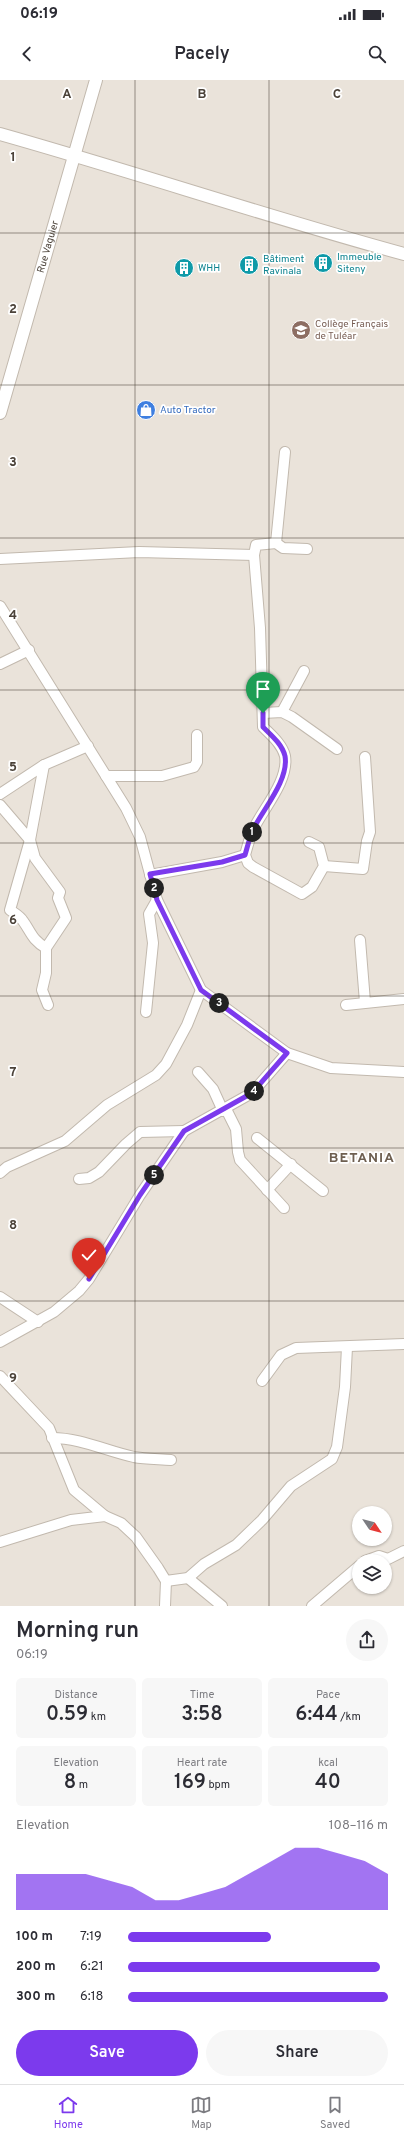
<!DOCTYPE html>
<html lang="en">
<head>
<meta charset="utf-8">
<style>
  body { margin:0; font-family:Overpass,sans-serif; background:#f7f7f7; color:#2b2b33; height:100vh; display:flex; flex-direction:column; font-size:15px; white-space:nowrap }
  * { box-sizing:border-box; margin:0 }
  p { font-size:13px; color:#7c7c81 }
  .icon { flex:none; width:22px; height:22px; fill:none; stroke:currentColor; stroke-width:2; stroke-linecap:round; stroke-linejoin:round }
  .map { position:relative; height:1526px; overflow:hidden }
  .details { display:flex; flex-direction:column; background:#fff; flex:1 }
  .details>* { flex:none }
  .needle { width:26px; rotate:125deg }
  .fabs { position:absolute; left:352px; top:1426px; display:grid; gap:8px }
  .fabs a { display:grid; place-items:center; width:40px; height:40px; border-radius:50%; background:#fff; box-shadow:0 1px 3px #0004; font-size:20px }
  .pin { position:absolute; display:grid; place-items:center; width:34px; height:34px; color:#fff; margin:-41px -17px; border-radius:50% 50% 50% 0; rotate:-45deg; box-shadow:0 0 4px #0007 }
  .pin .icon { rotate:45deg }
  .km { position:absolute; width:20px; height:20px; margin:-10px; border-radius:50%; background:#222; color:#fff; font-size:11px; line-height:20px; text-align:center }
  .round { display:grid; place-items:center; flex:none; width:42px; height:42px; border-radius:21px; background:#f7f7f7 }
  .overview { display:flex; align-items:center; justify-content:space-between; height:68px; padding:0 16px }
  h1 { font-size:22px; font-weight:600; line-height:30px }
  .figures { display:grid; grid-template-columns:repeat(3,1fr); gap:6px; height:68px; padding:4px 16px }
  .figures div { display:grid; align-content:center; border-radius:6px; background:#f7f7f7; text-align:center }
  .figures b { font-size:20px; font-weight:600 }
  .figures small { font-size:11px; font-weight:400 }
  .figures p { font-size:11px }
  .chart { height:112px; padding:8px 16px }
  .chart p { display:flex; justify-content:space-between }
  .chart svg { width:100%; height:72px; margin-top:4px; fill:#7c3aed; opacity:.7 }
  .action { display:flex; gap:8px; margin-top:auto; padding:8px 16px }
  .action a { flex:1; height:46px; border-radius:24px; background:#7c3aed; color:#fff; font-size:16px; font-weight:600; line-height:46px; text-align:center }
  .action a+a { background:#f7f7f7; color:#2b2b33 }
  ul { padding:0 16px; list-style:none; font-size:13px }
  li { display:grid; grid-template-columns:64px 48px 1fr; align-items:center; height:30px }
  li i { height:10px; border-radius:5px; background:#7c3aed }
  .status { display:flex; justify-content:space-between; align-items:center; height:28px; padding:0 20px; background:#fff; direction:ltr }
  .status svg { height:11px; fill:currentColor }
  header { display:flex; justify-content:space-between; align-items:center; height:52px; padding:0 16px; background:#fff; font-size:18px; font-weight:600 }
  .dock { display:flex; justify-content:space-around; align-items:center; height:56px; border-top:1px solid #e1e1e2; background:#fff; font-size:11px; color:#7c7c81 }
  .dock a { display:grid; justify-items:center; gap:2px }
  .dock .selected { color:#7c3aed }
  .map>svg:first-child { display:block }
  .residential { fill:#eae3da; fill-rule:evenodd }
  .lines { fill:none; stroke-linecap:round; stroke-linejoin:round }
  .minor-casing { stroke:#c2b9ae; stroke-width:12 }
  .tertiary-casing { stroke:#c2b9ae; stroke-width:14 }
  .minor { stroke:#fff; stroke-width:10 }
  .tertiary { stroke:#fff; stroke-width:12 }
  .route-casing { stroke:#fff; stroke-width:8 }
  .route { stroke:#7c3aed; stroke-width:5 }
  .grid { fill:none; stroke:#4b4239; stroke-width:1; stroke-opacity:0.55 }
  .labels { text-anchor:middle; dominant-baseline:central; stroke-width:3.5; stroke-linejoin:round; paint-order:stroke }
  .street-label { font-size:10px; fill:#4b4239; stroke:#fff }
  .culture-label { font-size:10px; fill:#0d838f; stroke:#fff; text-anchor:start }
  .education-label { font-size:10px; fill:#785e54; stroke:#fff; text-anchor:start }
  .shop-label { font-size:10px; fill:#366cbe; stroke:#fff; text-anchor:start }
  .district-label { font-size:14px; font-weight:bold; letter-spacing:1px; fill:#6e5f50; stroke:#fff }
  .grid-label { font-size:13px; text-anchor:middle; font-weight:bold; fill:#4b4239; stroke:#fff; stroke-width:3.5; stroke-linejoin:round; paint-order:stroke }
</style>
</head>
<body>
<div class="status"><b>06:19</b><svg viewBox="0 0 49 12"><path d="M0 12V9h3v3zM5 12V6h3v6zM10 12V3h3v9zM15 12V0h3v12zM26 1h20v11H26zM47 4h2v5h-2z"/></svg></div>
<header><svg class="icon" aria-label="back" viewBox="0 0 24 24"><path d="M15 5l-7 7 7 7"/></svg>Pacely<svg class="icon" aria-label="search" viewBox="0 0 24 24"><circle cx="10" cy="10" r="6"/><path d="M15 15l6 6"/></svg></header>
<div class="map">
<svg width="404" height="1526" viewBox="0 0 404 1526">
  <rect width="100%" height="100%" fill="#f6f2ec"/>
  <path class="residential" d="M0 0H404V1526H0ZM359 1433H385V1459H359ZM359 1481H385V1507H359Z"/>
  <g class="lines">
    <defs>
      <g id="minor">
        <polyline points="276,463 285,372"/>
        <path d="M307 469 283 468 276 463 256 465 254 475 260 548 263 647C271 655 282 664 285 676 289 699 265 727 255 746 250 755 248 765 245 775L248 783 253 787 302 814 312 807 324 786 319 767 309 762"/>
        <polyline points="0,479 139,472 254,475"/>
        <polyline points="0,526 126,728 140,757 157,820 201,910 287,973 331,988 404,992"/>
        <polyline points="0,584 29,570"/>
        <polyline points="282,632 304,591"/>
        <polyline points="263,633 282,632 292,637 337,669"/>
        <path d="M44 685 30 760 10 830C14 833 20 836 23 841 31 852 32 860 46 868V893L42 910 48 925"/>
        <polyline points="106,696 162,696 194,687 197,682 197,655"/>
        <polyline points="0,714 44,685 88,666"/>
        <polyline points="0,725 30,760 35,778 60,812 58,818 66,838 46,868"/>
        <polyline points="324,786 363,789 367,761 370,752 365,677"/>
        <polyline points="150,795 222,782 245,775"/>
        <polyline points="360,860 365,922"/>
        <polyline points="346,925 404,919"/>
        <polyline points="146,932 153,863 149,834 157,820"/>
        <polyline points="198,992 213,1009 223,1031"/>
        <polyline points="226,1029 236,1049 238,1072 240,1080 284,1128"/>
        <polyline points="257,1058 323,1111"/>
        <polyline points="0,1093 7,1087 65,1061 107,1025 156,995 166,984 187,945 201,910"/>
        <polyline points="79,1099 89,1098 99,1092 126,1064 140,1052 184,1051"/>
        <polyline points="267,1110 291,1084"/>
        <polyline points="0,1217 38,1242"/>
        <polyline points="0,1262 54,1232 79,1211 89,1199 140,1115 184,1051 252,1013 287,973"/>
        <polyline points="0,1296 49,1348 74,1410 105,1436"/>
        <polyline points="262,1301 281,1275 296,1268 404,1264"/>
        <path d="M52 1358C81 1358 106 1371 134 1377 145 1379 159 1379 171 1380"/>
        <polyline points="0,1462 71,1440 105,1436 121,1443 136,1457 158,1488 166,1501 165,1526"/>
        <polyline points="365,1481 379,1476 388,1479 404,1471"/>
        <polyline points="188,1498 222,1526"/>
        <polyline points="166,1501 188,1498 204,1484 236,1465 262,1440 291,1406 332,1379 337,1367 345,1307 347,1267"/>
        <polyline points="312,1526 359,1486"/>
      </g>
      <g id="tertiary">
        <path d="M0 54C135 92 268 137 404 174"/>
        <path id="s1" d="M0 333 96 0"/>
      </g>
    </defs>
    <use href="#minor" class="minor-casing"/>
    <use href="#tertiary" class="tertiary-casing"/>
    <use href="#minor" class="minor"/>
    <use href="#tertiary" class="tertiary"/>
  </g>
  <g class="lines">
    <defs>
      <path id="route" d="M89 1199 140 1115 184 1051 252 1013 287 973 201 910 157 820 150 794 222 782 245 775C248 765 250 755 255 746 265 727 289 699 285 676 282 664 271 655 263 647V633"/>
    </defs>
    <use href="#route" class="route-casing"/>
    <use href="#route" class="route"/>
  </g>
  <path class="grid" d="M135 0V1526M269 0V1526M0 153H404M0 305H404M0 458H404M0 610H404M0 763H404M0 916H404M0 1068H404M0 1221H404M0 1373H404"/>
  <defs>
    <symbol id="building-disc" viewBox="-11 -11 22 22"><circle r="9.5" fill="#0f9aa8" stroke="#fff"/><path d="M-4-6H4V6H1V3H-1V6H-4ZM-2.5-4.3h1.7v1.8h-1.7ZM.8-4.3h1.7v1.8H.8ZM-2.5-1h1.7V.8h-1.7ZM.8-1h1.7V.8H.8Z" fill="#fff"/></symbol>
    <symbol id="school-disc" viewBox="-11 -11 22 22"><circle r="9.5" fill="#8d6e63" stroke="#fff"/><path d="M0-5L7-2L0 1L-7-2ZM-4 1L0 2.5L4 1V4Q0 6-4 4Z" fill="#fff"/></symbol>
    <symbol id="shop-disc" viewBox="-11 -11 22 22"><circle r="9.5" fill="#3f7fe0" stroke="#fff"/><path d="M-5-2.5h2.3a2.7 3.5 0 0 1 5.4 0H5L5.5 6h-11ZM-1.5-2.5h3a1.5 2.3 0 0 0-3 0Z" fill="#fff"/></symbol>
  </defs>
  <g fill-rule="evenodd">
    <use href="#building-disc" x="312" y="172" width="22" height="22"/>
    <use href="#building-disc" x="238" y="174" width="22" height="22"/>
    <use href="#building-disc" x="173" y="177" width="22" height="22"/>
    <use href="#school-disc" x="290" y="239" width="22" height="22"/>
    <use href="#shop-disc" x="135" y="319" width="22" height="22"/>
  </g>
  <g class="labels">
    <g class="street-label">
      <text stroke="none"><textPath href="#s1" startOffset="173">Rue Vaguier</textPath></text>
    </g>
    <g class="culture-label">
      <text x="337" y="177">Immeuble<tspan x="337" dy="12">Siteny</tspan></text>
      <text x="263" y="179">Bâtiment<tspan x="263" dy="12">Ravinala</tspan></text>
      <text x="198" y="188">WHH</text>
    </g>
    <g class="education-label">
      <text x="315" y="244">Collège Français<tspan x="315" dy="12">de Tuléar</tspan></text>
    </g>
    <g class="shop-label">
      <text x="160" y="330">Auto Tractor</text>
    </g>
    <g class="district-label">
      <text x="362" y="1078">BETANIA</text>
    </g>
  </g>
  <g class="grid-label">
    <text x="67" y="18">A</text>
    <text x="202" y="18">B</text>
    <text x="337" y="18">C</text>
    <text x="13" y="81">1</text>
    <text x="13" y="233">2</text>
    <text x="13" y="386">3</text>
    <text x="13" y="539">4</text>
    <text x="13" y="691">5</text>
    <text x="13" y="844">6</text>
    <text x="13" y="996">7</text>
    <text x="13" y="1149">8</text>
    <text x="13" y="1302">9</text>
  </g>
</svg>
<div class="fabs">
<a><svg class="needle" viewBox="-14 -14 28 28"><path d="M0-13l5 13h-10z" fill="#e53935"/><path d="M0 13l5-13h-10z" fill="#7c7c81"/></svg></a>
<a><svg class="icon" aria-label="layers" viewBox="0 0 24 24"><path d="M12 4l9 5-9 5-9-5zM3 14l9 5 9-5"/></svg></a>
</div>
<div class="pin" style="left:263px;top:633px;background:#1e9e55"><svg class="icon" aria-label="arrive" viewBox="0 0 24 24"><path d="M6 21V4h12l-3 4 3 4H6"/></svg></div>
<div class="pin" style="left:89px;top:1199px;background:#d93025"><svg class="icon" aria-label="check" viewBox="0 0 24 24"><path d="M5 12l5 5 9-10"/></svg></div>
<b class="km" style="left:252px;top:752px">1</b>
<b class="km" style="left:154px;top:808px">2</b>
<b class="km" style="left:219px;top:923px">3</b>
<b class="km" style="left:254px;top:1011px">4</b>
<b class="km" style="left:154px;top:1095px">5</b>
</div>
<section class="details">
<div class="overview"><div><h1>Morning run</h1><p>06:19</p></div><a class="round"><svg class="icon" aria-label="share" viewBox="0 0 24 24"><path d="M12 15V3M7 8l5-5 5 5M5 13v7h14v-7"/></svg></a></div>
<div class="figures">
<div><p>Distance</p><b>0.59<small> km</small></b></div>
<div><p>Time</p><b>3:58</b></div>
<div><p>Pace</p><b>6:44<small> /km</small></b></div>
</div>
<div class="figures">
<div><p>Elevation</p><b>8<small> m</small></b></div>
<div><p>Heart rate</p><b>169<small> bpm</small></b></div>
<div><p>kcal</p><b>40</b></div>
</div>
<div class="chart"><p><span>Elevation</span>108–116 m</p>
<svg viewBox="0 0 160 44" preserveAspectRatio="none"><path d="M0 44V22L10 22L20 22L30 22L40 26L50 30L60 38L70 38L80 34L90 30L100 22L110 14L120 6L130 6L140 10L150 14L160 22V44z"/></svg>
</div>
<ul>
<li><b>100 m</b>7:19<i style="width:55%"></i></li>
<li><b>200 m</b>6:21<i style="width:97%"></i></li>
<li><b>300 m</b>6:18<i style="width:100%"></i></li>
</ul>
<div class="action"><a>Save</a><a>Share</a></div>
</section>
<nav class="dock">
<a class="selected"><svg class="icon" aria-label="home" viewBox="0 0 24 24"><path d="M3 11l9-7 9 7M6 9v11h12V9"/></svg>Home</a>
<a><svg class="icon" aria-label="map" viewBox="0 0 24 24"><path d="M3 6l6-2 6 2 6-2v14l-6 2-6-2-6 2zM9 4v14M15 6v14"/></svg>Map</a>
<a><svg class="icon" aria-label="saved" viewBox="0 0 24 24"><path d="M7 4h10v16l-5-4-5 4z"/></svg>Saved</a>
</nav>
</body>
</html>
